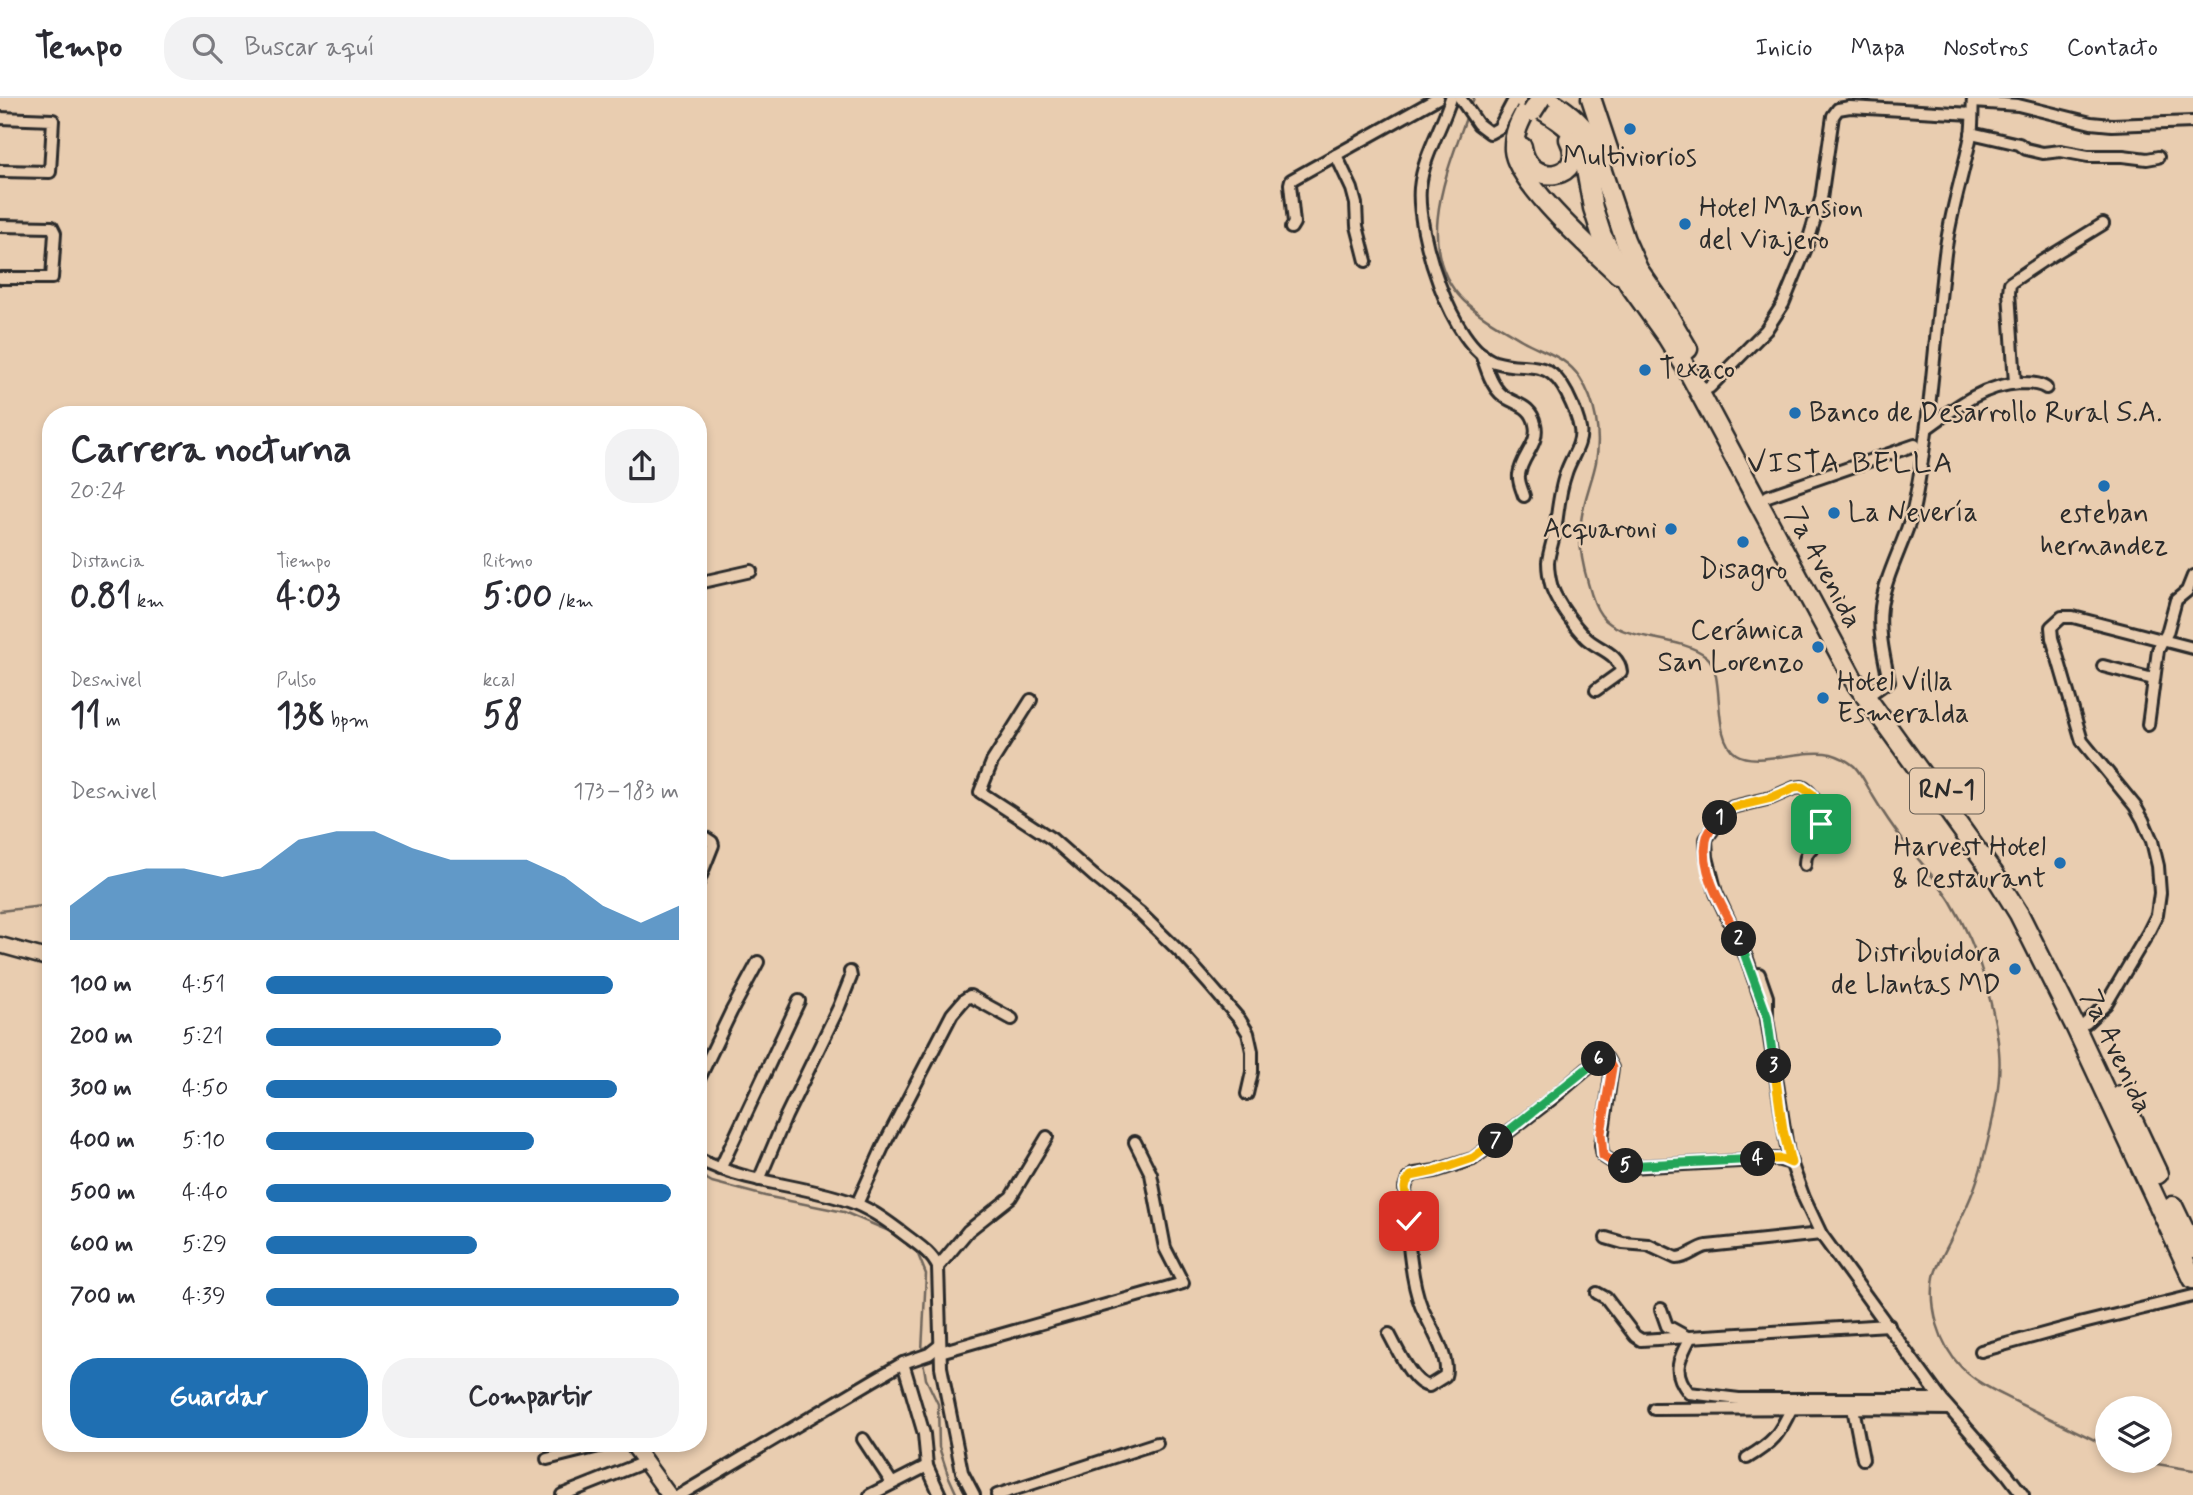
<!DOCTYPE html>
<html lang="es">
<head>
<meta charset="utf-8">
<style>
  body { margin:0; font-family:Mynerve,sans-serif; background:#f2f2f3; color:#2b2b33; height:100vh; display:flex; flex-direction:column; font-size:26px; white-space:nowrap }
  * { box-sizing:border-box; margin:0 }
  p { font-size:23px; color:#7c7c81 }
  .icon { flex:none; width:38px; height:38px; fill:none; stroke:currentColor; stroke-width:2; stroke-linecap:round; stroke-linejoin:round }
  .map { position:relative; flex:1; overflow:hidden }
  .side { position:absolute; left:42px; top:308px; width:665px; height:1046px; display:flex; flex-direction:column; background:#fff; border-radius:28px; box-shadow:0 4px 10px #0003 }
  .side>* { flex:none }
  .controls { position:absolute; left:2095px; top:1298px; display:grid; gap:14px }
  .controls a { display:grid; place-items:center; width:77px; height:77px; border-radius:50%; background:#fff; box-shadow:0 4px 10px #0003; font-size:35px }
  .pin { position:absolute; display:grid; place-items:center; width:60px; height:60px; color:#fff; margin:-30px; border-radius:14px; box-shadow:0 4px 10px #0006 }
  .km { position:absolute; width:35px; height:35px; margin:-18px; border-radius:50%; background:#222; color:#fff; font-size:19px; line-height:35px; text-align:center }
  .round { display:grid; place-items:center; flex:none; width:74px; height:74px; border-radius:28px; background:#f2f2f3 }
  .headline { display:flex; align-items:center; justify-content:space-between; height:119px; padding:0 28px }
  h1 { font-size:38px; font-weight:800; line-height:52px }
  .stats { display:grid; grid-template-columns:repeat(3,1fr); gap:10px; height:119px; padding:7px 28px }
  .stats div { display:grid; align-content:center }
  .stats b { font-size:35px; font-weight:800 }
  .stats small { font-size:19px; font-weight:400 }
  .stats p { font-size:19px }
  .chart { height:196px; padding:14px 28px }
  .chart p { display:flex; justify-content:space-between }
  .chart svg { width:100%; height:126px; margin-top:7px; fill:#1f6fb2; opacity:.7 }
  .primary-button { display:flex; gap:14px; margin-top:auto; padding:14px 28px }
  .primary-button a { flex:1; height:80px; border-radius:28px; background:#1f6fb2; color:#fff; font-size:28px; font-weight:800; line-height:80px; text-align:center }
  .primary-button a+a { background:#f2f2f3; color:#2b2b33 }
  ul { padding:0 28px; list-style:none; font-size:23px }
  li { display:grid; grid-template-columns:112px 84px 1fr; align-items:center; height:52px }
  li i { height:18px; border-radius:9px; background:#1f6fb2 }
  header { display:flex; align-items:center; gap:42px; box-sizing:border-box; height:98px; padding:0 35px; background:#fff; border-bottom:2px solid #e1e1e2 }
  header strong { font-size:33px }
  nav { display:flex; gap:38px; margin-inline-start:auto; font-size:24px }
  .search { width:490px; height:63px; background:#f2f2f3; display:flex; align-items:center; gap:18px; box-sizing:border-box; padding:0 24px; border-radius:28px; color:#7c7c81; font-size:26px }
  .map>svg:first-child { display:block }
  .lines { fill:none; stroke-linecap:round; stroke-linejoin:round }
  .stream { stroke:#70665b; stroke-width:2.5 }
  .minor-casing { stroke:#2b2b2b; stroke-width:16 }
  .tertiary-casing { stroke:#2b2b2b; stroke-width:19 }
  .primary-casing { stroke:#2b2b2b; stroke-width:23 }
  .minor { stroke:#e9cdb0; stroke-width:10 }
  .tertiary { stroke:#e9cdb0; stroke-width:14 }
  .primary { stroke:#e9cdb0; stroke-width:18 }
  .primary-bridge-casing { stroke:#2b2b2b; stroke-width:23; stroke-linecap:butt }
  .primary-bridge { stroke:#e9cdb0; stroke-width:18 }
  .split-1-casing { stroke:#fff; stroke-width:14 }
  .split-2-casing { stroke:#fff; stroke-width:14 }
  .split-3-casing { stroke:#fff; stroke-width:14 }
  .split-4-casing { stroke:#fff; stroke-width:14 }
  .split-5-casing { stroke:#fff; stroke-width:14 }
  .split-6-casing { stroke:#fff; stroke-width:14 }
  .split-7-casing { stroke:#fff; stroke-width:14 }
  .split-8-casing { stroke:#fff; stroke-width:14 }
  .split-1 { stroke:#f5b400; stroke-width:9 }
  .split-2 { stroke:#f0652b; stroke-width:9 }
  .split-3 { stroke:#22a559; stroke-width:9 }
  .split-4 { stroke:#f5b400; stroke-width:9 }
  .split-5 { stroke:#22a559; stroke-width:9 }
  .split-6 { stroke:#f0652b; stroke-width:9 }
  .split-7 { stroke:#22a559; stroke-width:9 }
  .split-8 { stroke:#f5b400; stroke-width:9 }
  .poi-dot { fill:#1f6fb2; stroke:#e9cdb0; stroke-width:2.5 }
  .labels { text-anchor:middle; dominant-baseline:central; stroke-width:5; stroke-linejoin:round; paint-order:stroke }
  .shield { fill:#e9cdb0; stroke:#645c53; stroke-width:2 }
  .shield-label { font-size:26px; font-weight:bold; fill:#2b2b2b }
  .poi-label { font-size:28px; fill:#2b2b2b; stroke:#e9cdb0; text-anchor:start }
  .street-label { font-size:28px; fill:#2b2b2b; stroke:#e9cdb0 }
  .neighbourhood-label { font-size:30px; letter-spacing:2px; fill:#2b2b2b; stroke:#e9cdb0 }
</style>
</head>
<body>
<header>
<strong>Tempo</strong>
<div class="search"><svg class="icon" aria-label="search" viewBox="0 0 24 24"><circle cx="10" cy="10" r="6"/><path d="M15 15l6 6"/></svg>Buscar aquí</div>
<nav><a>Inicio</a><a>Mapa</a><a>Nosotros</a><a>Contacto</a></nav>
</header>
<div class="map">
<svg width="2193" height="1397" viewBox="0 0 2193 1397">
  <rect width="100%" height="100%" fill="#e9cdb0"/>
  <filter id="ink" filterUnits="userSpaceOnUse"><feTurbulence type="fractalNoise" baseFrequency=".0143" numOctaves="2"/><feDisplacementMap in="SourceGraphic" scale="14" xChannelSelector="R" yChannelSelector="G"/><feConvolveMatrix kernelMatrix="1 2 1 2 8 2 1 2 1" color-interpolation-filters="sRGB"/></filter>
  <g filter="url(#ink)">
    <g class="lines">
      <g class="stream">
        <polyline points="1471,7 1474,0"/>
        <path d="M1466 20C1446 76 1413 153 1464 203 1481 219 1502 230 1522 242 1543 254 1566 258 1580 280 1596 304 1601 336 1596 364 1592 384 1583 403 1581 424 1578 445 1582 465 1588 485 1591 496 1594 508 1601 517 1620 544 1678 536 1706 558 1727 574 1710 639 1736 656 1756 669 1804 650 1831 656 1838 658 1848 663 1854 668 1862 676 1867 688 1873 698 1882 713 1892 728 1902 741 1918 762 1937 781 1951 804 1964 826 1976 852 1983 876 1990 900 1997 928 1999 953 2002 984 1992 1028 1984 1058 1978 1086 1965 1113 1952 1139 1946 1152 1937 1166 1934 1179 1929 1210 1939 1246 1961 1269 1977 1286 2000 1295 2020 1306 2049 1320 2078 1334 2107 1348"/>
        <polyline points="0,813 51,807"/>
        <polyline points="698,1076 712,1084 765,1098 844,1114 889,1133 917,1154 926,1176 922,1253"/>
        <polyline points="923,1263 926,1281 938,1306 939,1349 948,1377 957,1397"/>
        <polyline points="2139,1363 2193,1372"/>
      </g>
      <defs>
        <g id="minor">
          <path d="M1451 0C1442 30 1423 58 1420 90 1416 132 1451 249 1495 264 1527 274 1547 257 1567 296 1572 306 1578 319 1580 331 1583 346 1570 361 1566 375 1559 394 1558 414 1555 433 1553 443 1549 454 1548 464 1548 471 1550 483 1552 490 1558 506 1573 526 1585 539 1596 551 1619 554 1621 574L1596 592"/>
          <polyline points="1460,0 1478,26 1490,35 1499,30 1515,0"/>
          <polyline points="1973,4 2018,7 2091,25 2112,27 2193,24"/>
          <polyline points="0,20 53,22 50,74 0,73"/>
          <polyline points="1971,35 2019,46 2026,51 2043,55 2061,53 2088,58 2123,58 2147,61 2158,59"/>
          <polyline points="1336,57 1352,91 1356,106 1357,128 1366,163"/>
          <polyline points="0,128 52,129 55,135 52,180 0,180"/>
          <polyline points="1291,130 1294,125 1290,86 1291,82 1438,0"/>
          <path d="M1481 255C1486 268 1490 285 1500 295 1512 307 1531 305 1535 326 1540 346 1521 358 1519 377 1518 384 1522 391 1524 398"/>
          <polyline points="2015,285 2009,194 2010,185 2041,164 2103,126"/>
          <polyline points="1699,295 1710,289 1766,232 1783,206 1806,150 1821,101 1833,18 1838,11 1850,9 1972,16"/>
          <path d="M1927 330C1956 309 1983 287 2020 285 2029 285 2039 285 2046 290"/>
          <polyline points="1768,398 1915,347"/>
          <polyline points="698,485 751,473"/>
          <polyline points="2103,568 2153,581"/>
          <path d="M1866 599 1889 583C1884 559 1878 534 1881 509 1886 472 1910 437 1916 398 1931 318 1935 237 1945 156 1950 115 1963 77 1971 37 1973 25 1972 12 1973 0"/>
          <polyline points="1031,602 992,664 980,694 1052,741 1094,778 1140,815 1185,859 1209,886 1240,922 1248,935 1252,953 1252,974 1247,996"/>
          <polyline points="2148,627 2158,552 2167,535 2176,502 2187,493 2193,478"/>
          <polyline points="698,735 712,744 713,747 698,785"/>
          <polyline points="1759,876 1767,899 1767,921 1788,1056 1804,1100 1821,1136 1941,1301 2007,1376 2023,1397"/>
          <path d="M1765 914 1747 861 1716 795 1707 759 1706 741 1726 714 1733 709 1771 700 1794 690 1802 689C1817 696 1824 724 1819 739 1815 752 1805 749 1805 767"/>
          <polyline points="2086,925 2106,906 2148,835 2157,817 2160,795 2158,768 2152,743 2143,722 2135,708 2082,643 2052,540 2051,529 2062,519 2073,519 2193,550"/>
          <polyline points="698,983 731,914 758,864"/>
          <path d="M698 1061C747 1086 803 1086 854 1105 874 1113 891 1126 908 1139 920 1148 932 1156 938 1169L941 1269 962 1374 974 1397"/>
          <polyline points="720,1071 799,903"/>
          <polyline points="759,1082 786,1018 839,909 851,879 850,874"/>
          <polyline points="857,1106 883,1049 952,916 964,902 970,898 1012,921"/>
          <path d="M1606 1140 1623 1145 1648 1147 1676 1160C1688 1160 1696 1150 1707 1148L1821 1136"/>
          <polyline points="938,1169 968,1133 1011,1099 1047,1039"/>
          <polyline points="1597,1195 1606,1200 1635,1238 1641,1242 1889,1227"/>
          <polyline points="1661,1211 1667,1228 1687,1239"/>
          <path d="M1389 1236C1397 1250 1412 1286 1429 1288L1445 1278C1451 1260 1428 1225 1421 1208 1409 1178 1407 1123 1405 1090L1408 1081 1415 1076 1435 1073 1473 1061 1553 1000 1600 960 1607 961 1612 970 1601 1047 1603 1058 1614 1065 1630 1069 1776 1061 1791 1065"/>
          <path d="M1690 1240C1678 1263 1672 1274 1689 1295L1739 1301H1941"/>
          <polyline points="1981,1253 2083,1225 2193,1198"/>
          <polyline points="940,1254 1183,1185 1165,1150 1151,1076 1135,1044"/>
          <polyline points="903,1265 924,1336 927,1368 940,1397"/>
          <polyline points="1654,1311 1853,1310"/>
          <polyline points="863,1341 892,1385"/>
          <path d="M1747 1360C1774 1344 1779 1337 1792 1309"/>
          <polyline points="547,1361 607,1346"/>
          <polyline points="1863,1361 1853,1310 1949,1311"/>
          <polyline points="562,1397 645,1364"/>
          <polyline points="680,1397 872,1283 903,1265 929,1256 939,1248"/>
          <polyline points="870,1397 927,1368"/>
          <polyline points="997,1397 1157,1345"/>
        </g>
        <g id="tertiary">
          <polyline points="0,847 51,861"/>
          <polyline points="632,1346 669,1397"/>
        </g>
        <g id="primary">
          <path d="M1522 0C1542 12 1567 25 1581 44L1593 110 1602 138 1629 186 1667 239 1688 273 1853 581 1994 776 2019 816 2075 928 2193 1181"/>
          <path d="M1546 0C1564 11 1579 22 1591 40L1625 142 1638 171 1660 203 1688 251"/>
          <polyline points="1591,0 1610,57"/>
          <path d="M1527 10C1520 23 1513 36 1514 52 1516 84 1593 152 1618 176"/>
          <path d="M1522 49C1528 92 1589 81 1569 41"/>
          <polyline points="2121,997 2158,1076"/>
          <polyline points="2173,1108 2193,1150"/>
        </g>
      </defs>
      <use href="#minor" class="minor-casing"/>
      <use href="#tertiary" class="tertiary-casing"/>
      <use href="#primary" class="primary-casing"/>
      <use href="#minor" class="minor"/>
      <use href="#tertiary" class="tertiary"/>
      <use href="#primary" class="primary"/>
      <defs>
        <polyline id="primary-bridge" points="1532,14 1541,0"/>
      </defs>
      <use href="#primary-bridge" class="primary-bridge-casing"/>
      <use href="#primary-bridge" class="primary-bridge"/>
    </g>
  </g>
  <g class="lines" filter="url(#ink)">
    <defs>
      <polyline id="split-1" points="1720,720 1733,709 1771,700 1794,690 1802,689 1812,696 1821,726"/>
      <path id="split-2" d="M1720 720C1715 727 1707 734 1706 743 1700 776 1726 814 1739 841"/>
      <polyline id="split-3" points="1739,841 1767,918 1774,968"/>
      <polyline id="split-4" points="1758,1061 1782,1061 1791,1065 1783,1032 1774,968"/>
      <polyline id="split-5" points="1626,1068 1758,1061"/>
      <polyline id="split-6" points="1599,961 1607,961 1612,970 1601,1035 1603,1058 1614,1065 1626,1068"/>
      <polyline id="split-7" points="1496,1043 1599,961"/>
      <polyline id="split-8" points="1409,1123 1405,1090 1406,1085 1411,1078 1435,1073 1473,1060 1496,1043"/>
    </defs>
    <use href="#split-1" class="split-1-casing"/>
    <use href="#split-2" class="split-2-casing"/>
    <use href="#split-3" class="split-3-casing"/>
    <use href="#split-4" class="split-4-casing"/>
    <use href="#split-5" class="split-5-casing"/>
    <use href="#split-6" class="split-6-casing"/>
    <use href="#split-7" class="split-7-casing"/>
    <use href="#split-8" class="split-8-casing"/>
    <use href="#split-1" class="split-1"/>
    <use href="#split-2" class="split-2"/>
    <use href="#split-3" class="split-3"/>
    <use href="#split-4" class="split-4"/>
    <use href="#split-5" class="split-5"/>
    <use href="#split-6" class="split-6"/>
    <use href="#split-7" class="split-7"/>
    <use href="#split-8" class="split-8"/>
  </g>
  <g class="poi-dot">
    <circle cx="1630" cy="31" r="7"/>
    <circle cx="1685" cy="126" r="7"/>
    <circle cx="1645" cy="272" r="7"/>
    <circle cx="1795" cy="315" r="7"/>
    <circle cx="2104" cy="388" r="7"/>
    <circle cx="1834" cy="415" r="7"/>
    <circle cx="1671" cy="431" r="7"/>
    <circle cx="1743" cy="444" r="7"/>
    <circle cx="1818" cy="549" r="7"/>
    <circle cx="1823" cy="600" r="7"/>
    <circle cx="2060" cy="765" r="7"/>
    <circle cx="2015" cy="871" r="7"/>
  </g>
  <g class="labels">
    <rect class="shield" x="1910" y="670.5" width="74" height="45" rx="5"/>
    <g class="shield-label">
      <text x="1947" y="693">RN-1</text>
    </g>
    <g class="poi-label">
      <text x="1630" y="59" text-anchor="middle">Multiviorios</text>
      <text x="1699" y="110">Hotel Mansion<tspan x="1699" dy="32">del Viajero</tspan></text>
      <text x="1659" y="272">Texaco</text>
      <text x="1809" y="315">Banco de Desarrollo Rural S.A.</text>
      <text x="1848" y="415">La Nevería</text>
      <text x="2104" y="416" text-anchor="middle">esteban<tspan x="2104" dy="32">hernandez</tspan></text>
      <text x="1657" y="431" text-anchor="end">Acquaroni</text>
      <text x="1743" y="472" text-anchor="middle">Disagro</text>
      <text x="1804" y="533" text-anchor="end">Cerámica<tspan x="1804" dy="32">San Lorenzo</tspan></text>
      <text x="1837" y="584">Hotel Villa<tspan x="1837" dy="32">Esmeralda</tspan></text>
      <text x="2046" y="749" text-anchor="end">Harvest Hotel<tspan x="2046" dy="32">&amp; Restaurant</tspan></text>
      <text x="2001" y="855" text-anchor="end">Distribuidora<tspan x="2001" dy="32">de Llantas MD</tspan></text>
    </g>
    <g class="street-label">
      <text transform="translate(1823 470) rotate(62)">7a Avenida</text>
      <text transform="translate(2116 954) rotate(65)">7a Avenida</text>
    </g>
    <g class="neighbourhood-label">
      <text x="1851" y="365">VISTA BELLA</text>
    </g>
  </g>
</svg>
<div class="controls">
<a><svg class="icon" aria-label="layers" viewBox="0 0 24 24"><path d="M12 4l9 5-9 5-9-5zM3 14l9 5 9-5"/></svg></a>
</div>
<div class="pin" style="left:1821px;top:726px;background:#1e9e55"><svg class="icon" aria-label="arrive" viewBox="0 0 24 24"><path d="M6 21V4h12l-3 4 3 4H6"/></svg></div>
<div class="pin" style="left:1409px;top:1123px;background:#d93025"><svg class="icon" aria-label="check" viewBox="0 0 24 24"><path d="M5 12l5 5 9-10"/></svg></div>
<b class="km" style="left:1720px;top:720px">1</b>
<b class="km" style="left:1739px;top:841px">2</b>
<b class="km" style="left:1774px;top:968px">3</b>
<b class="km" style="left:1758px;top:1061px">4</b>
<b class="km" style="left:1626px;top:1068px">5</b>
<b class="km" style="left:1599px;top:961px">6</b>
<b class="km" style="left:1496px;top:1043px">7</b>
<section class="side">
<div class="headline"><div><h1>Carrera nocturna</h1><p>20:24</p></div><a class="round"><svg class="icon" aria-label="share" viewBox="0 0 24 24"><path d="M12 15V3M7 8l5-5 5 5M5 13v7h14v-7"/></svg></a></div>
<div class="stats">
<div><p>Distancia</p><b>0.81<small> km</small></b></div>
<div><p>Tiempo</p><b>4:03</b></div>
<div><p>Ritmo</p><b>5:00<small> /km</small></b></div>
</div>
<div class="stats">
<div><p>Desnivel</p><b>11<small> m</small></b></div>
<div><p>Pulso</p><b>138<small> bpm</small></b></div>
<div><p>kcal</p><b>58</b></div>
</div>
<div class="chart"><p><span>Desnivel</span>173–183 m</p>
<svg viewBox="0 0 160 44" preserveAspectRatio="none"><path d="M0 44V32L10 22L20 19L30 19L40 22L50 19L60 9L70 6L80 6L90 12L100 16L110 16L120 16L130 22L140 32L150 38L160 32V44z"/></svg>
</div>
<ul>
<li><b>100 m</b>4:51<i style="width:84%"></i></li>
<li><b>200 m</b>5:21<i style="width:57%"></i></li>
<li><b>300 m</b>4:50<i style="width:85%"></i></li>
<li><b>400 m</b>5:10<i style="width:65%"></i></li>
<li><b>500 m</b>4:40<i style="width:98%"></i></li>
<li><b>600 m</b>5:29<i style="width:51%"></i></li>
<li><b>700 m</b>4:39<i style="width:100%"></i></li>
</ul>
<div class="primary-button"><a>Guardar</a><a>Compartir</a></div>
</section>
</div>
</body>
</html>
